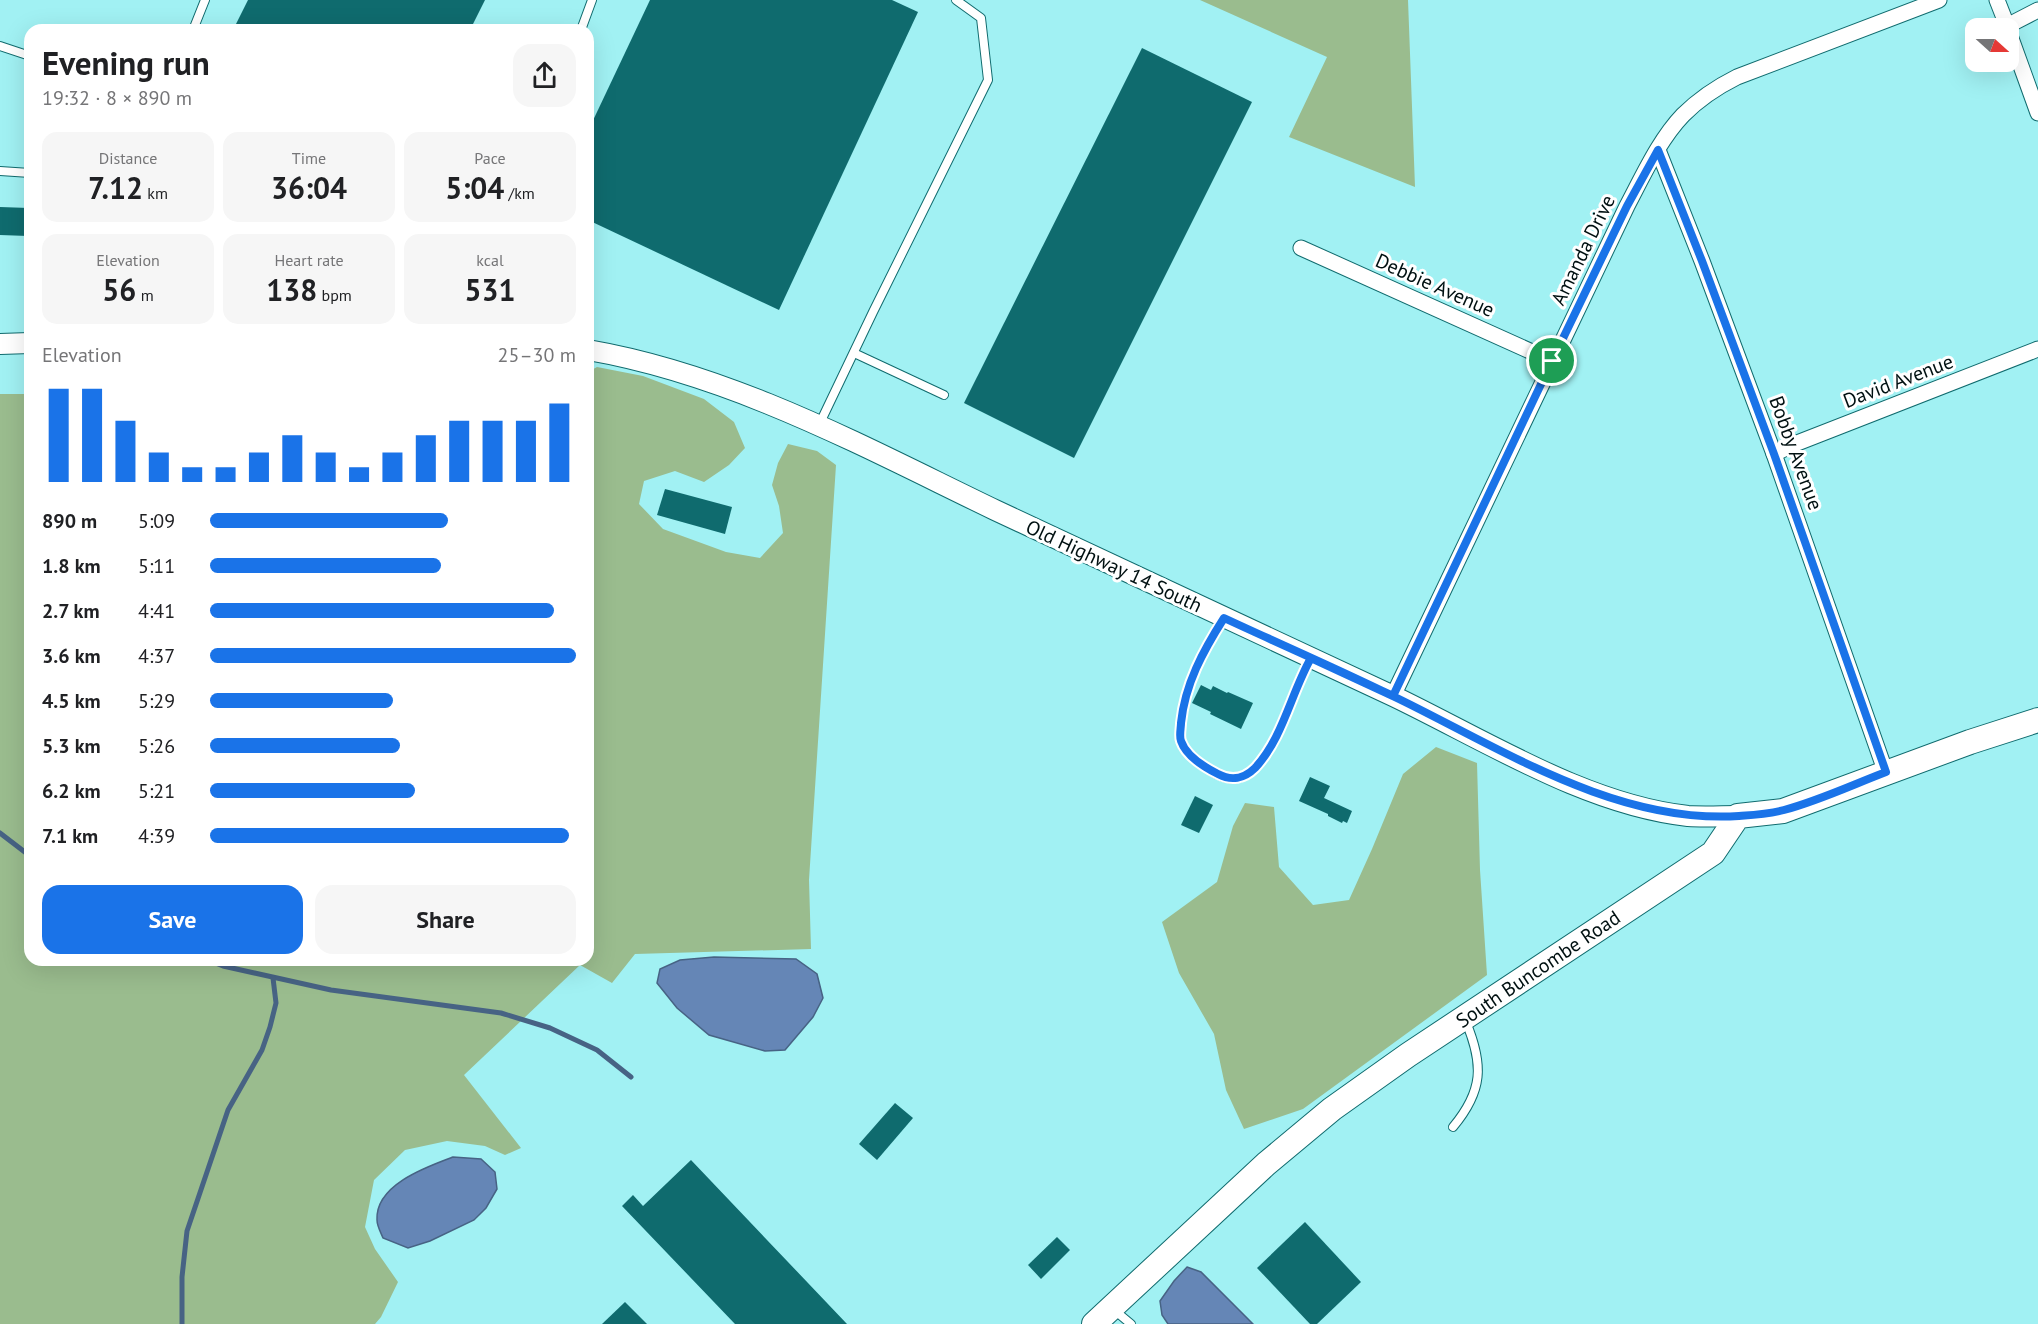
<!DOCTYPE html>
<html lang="en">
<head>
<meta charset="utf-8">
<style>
  body { margin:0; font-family:"PT Sans",sans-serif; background:#f6f6f6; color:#202124; height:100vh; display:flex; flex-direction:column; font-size:22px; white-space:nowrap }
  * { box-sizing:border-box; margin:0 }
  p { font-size:20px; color:#757577 }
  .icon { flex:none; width:33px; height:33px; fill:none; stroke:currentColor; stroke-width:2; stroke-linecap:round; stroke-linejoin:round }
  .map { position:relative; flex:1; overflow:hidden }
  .panel { position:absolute; left:24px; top:24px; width:570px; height:942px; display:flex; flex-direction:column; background:#fff; border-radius:18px; box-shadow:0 6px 24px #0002 }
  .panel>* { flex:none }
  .needle { width:39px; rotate:111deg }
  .controls { position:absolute; left:1965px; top:18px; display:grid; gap:12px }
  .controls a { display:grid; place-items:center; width:54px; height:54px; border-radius:12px; background:#fff; box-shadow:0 6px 24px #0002; font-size:30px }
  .pin { position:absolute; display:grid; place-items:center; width:51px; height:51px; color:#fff; margin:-26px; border:3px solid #fff; border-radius:50%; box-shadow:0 2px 6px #0007 }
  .round { display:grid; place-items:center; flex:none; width:63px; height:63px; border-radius:18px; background:#f6f6f6 }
  .overview { display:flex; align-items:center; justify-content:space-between; height:102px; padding:0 18px }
  h1 { font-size:33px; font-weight:700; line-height:45px }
  .metrics { display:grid; grid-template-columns:repeat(3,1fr); gap:9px; height:102px; padding:6px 18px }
  .metrics div { display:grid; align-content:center; border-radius:15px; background:#f6f6f6; text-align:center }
  .metrics b { font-size:30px; font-weight:700 }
  .metrics small { font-size:16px; font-weight:400 }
  .metrics p { font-size:16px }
  .chart { height:168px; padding:12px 18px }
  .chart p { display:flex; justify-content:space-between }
  .chart svg { width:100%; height:108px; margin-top:6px; stroke:#1a73e8; stroke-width:6 }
  .button { display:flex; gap:12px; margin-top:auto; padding:12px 18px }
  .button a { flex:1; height:69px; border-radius:18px; background:#1a73e8; color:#fff; font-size:24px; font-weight:700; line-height:69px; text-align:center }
  .button a+a { background:#f6f6f6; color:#202124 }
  ul { padding:0 18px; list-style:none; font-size:20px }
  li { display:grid; grid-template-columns:96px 72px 1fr; align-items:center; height:45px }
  li i { height:15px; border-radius:8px; background:#1a73e8 }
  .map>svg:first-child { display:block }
  .green { fill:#9abc8e }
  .water { fill:#6586b6; stroke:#476384; stroke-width:1.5 }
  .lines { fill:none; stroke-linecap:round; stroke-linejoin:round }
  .stream { stroke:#476384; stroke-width:5 }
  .building { fill:#0f6b6e }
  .service-casing { stroke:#106b6e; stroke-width:10 }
  .minor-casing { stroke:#106b6e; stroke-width:17 }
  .tertiary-casing { stroke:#106b6e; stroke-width:22 }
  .primary-casing { stroke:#106b6e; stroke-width:26 }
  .service { stroke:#fff; stroke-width:8 }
  .minor { stroke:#fff; stroke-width:15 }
  .tertiary { stroke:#fff; stroke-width:20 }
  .primary { stroke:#fff; stroke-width:24 }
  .route-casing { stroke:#fff; stroke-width:12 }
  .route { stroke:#1a73e8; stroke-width:8 }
  .labels { text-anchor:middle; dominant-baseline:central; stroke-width:6; stroke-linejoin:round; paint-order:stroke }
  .street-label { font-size:20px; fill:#001011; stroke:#fff }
</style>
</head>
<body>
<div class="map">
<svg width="2038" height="1324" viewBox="0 0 2038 1324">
  <rect width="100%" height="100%" fill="#a1f1f3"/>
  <g class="green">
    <polygon points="1200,0 1408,0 1415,187 1289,137 1327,57"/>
    <polygon points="597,367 643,376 704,399 734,422 745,448 729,465 704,482 675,471 644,481 639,504 663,529 726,552 760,558 783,533 779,506 772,485 778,463 788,444 817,451 836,465 809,880 811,949 635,954 612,983 580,965 464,1075 521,1148 505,1155 485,1146 447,1141 405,1150 374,1180 365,1227 375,1249 398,1282 381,1317 375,1324 0,1324 0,394 30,394 30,960 588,960 588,372"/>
    <polygon points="1436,747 1477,763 1480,870 1487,975 1303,1109 1244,1129 1226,1090 1214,1034 1179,973 1162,922 1217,882 1233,826 1245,803 1274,807 1279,867 1313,905 1349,900 1372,849 1403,774"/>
  </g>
  <g class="water">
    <polygon points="714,957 796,959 817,974 823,998 813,1017 785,1050 765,1051 709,1035 677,1008 657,983 660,969 680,960"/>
    <path d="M453 1157 481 1159 495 1172 497 1189 486 1208 474 1220 430 1241 408 1248 383 1238C381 1233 377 1226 377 1220 375 1185 426 1167 453 1157Z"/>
    <polygon points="1187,1267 1201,1272 1253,1324 1168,1324 1162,1315 1160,1301 1174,1281"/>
  </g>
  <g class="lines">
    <g class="stream">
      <polyline points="0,833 30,856"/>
      <polyline points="208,960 223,966 331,990 501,1013 550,1028 597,1050 631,1077"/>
      <polyline points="182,1324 182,1277 187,1231 228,1110 262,1050 270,1027 276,1003 273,978"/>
    </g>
  </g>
  <g class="building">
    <polygon points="248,0 485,0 470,30 233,30"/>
    <polygon points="650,0 892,0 918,12 779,310 588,220 588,131"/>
    <polygon points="1142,48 1252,102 1074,458 964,403"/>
    <polygon points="0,207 29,208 28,236 0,235"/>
    <polygon points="665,489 732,507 725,534 657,515"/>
    <polygon points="1201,685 1211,690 1213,686 1227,693 1228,692 1253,703 1241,729 1210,714 1211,712 1192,703"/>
    <polygon points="1310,777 1330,786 1324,798 1352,811 1347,823 1343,821 1342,823 1328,816 1328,814 1299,801"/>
    <polygon points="1195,796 1213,805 1199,833 1181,825"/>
    <polygon points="895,1103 913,1118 877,1160 859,1144"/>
    <polygon points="691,1160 847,1324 735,1324 622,1206 633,1195 643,1206"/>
    <polygon points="1305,1222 1361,1282 1317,1324 1310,1324 1257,1268"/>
    <polygon points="1057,1237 1070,1250 1041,1279 1028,1265"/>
    <polygon points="625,1302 647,1324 602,1324"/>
  </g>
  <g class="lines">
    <defs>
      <g id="service">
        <polyline points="193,30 205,0"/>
        <polyline points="581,30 592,0"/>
        <polyline points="0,46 30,56"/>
        <polyline points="0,171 30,173"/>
        <polyline points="854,353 944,395"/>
        <polyline points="819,425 873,312 988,80 981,18 956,0"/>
        <path d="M1224 618C1203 651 1185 684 1181 723 1181 728 1179 736 1181 741 1186 756 1204 767 1217 774 1230 781 1243 780 1254 769 1281 743 1291 692 1310 659"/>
        <path d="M1453 1127C1483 1091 1484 1065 1466 1022"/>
        <polyline points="1113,1309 1131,1324"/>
      </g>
      <g id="minor">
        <polyline points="1997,0 2008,28"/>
        <polyline points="2007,26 2038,10"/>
        <polyline points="2008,30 2038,113"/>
        <polyline points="1658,150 1702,261 1774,454 1886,773"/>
        <polyline points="1301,248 1552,361"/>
        <polyline points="1774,454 1792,445 2038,349"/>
        <path d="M1393 696 1627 206C1643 176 1659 140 1683 115 1699 99 1717 87 1737 77L1939 0"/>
      </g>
      <g id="tertiary">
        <polyline points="0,344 30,343"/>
        <path d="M588 350C733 375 864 447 995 510 1127 573 1261 633 1393 696 1485 740 1586 805 1688 816 1705 817 1722 816 1738 816"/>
      </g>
      <polyline id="primary" points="1094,1324 1266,1164 1332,1109 1408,1055 1713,853 1738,816 1783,811 1970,742 2038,720"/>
    </defs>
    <use href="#service" class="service-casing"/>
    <use href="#minor" class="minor-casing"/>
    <use href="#tertiary" class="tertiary-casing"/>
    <use href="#primary" class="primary-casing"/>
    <use href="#service" class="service"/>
    <use href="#minor" class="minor"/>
    <use href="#tertiary" class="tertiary"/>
    <use href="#primary" class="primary"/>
  </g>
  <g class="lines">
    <defs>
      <path id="route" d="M1552 361 1393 696 1311 658C1291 693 1283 738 1255 768 1244 779 1231 781 1218 774 1204 767 1186 756 1181 741 1179 736 1181 728 1181 723 1185 684 1203 651 1224 618 1284 646 1345 672 1405 702 1508 753 1620 824 1739 816 1753 815 1770 814 1784 810 1818 801 1852 785 1886 772L1774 454 1702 261 1658 150 1627 206 1552 361"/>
    </defs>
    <use href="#route" class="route-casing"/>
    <use href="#route" class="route"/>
  </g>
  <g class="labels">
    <g class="street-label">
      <text transform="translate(1583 250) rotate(-64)">Amanda Drive</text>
      <text transform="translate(1435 285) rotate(24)">Debbie Avenue</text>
      <text transform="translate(1898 381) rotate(-21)">David Avenue</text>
      <text transform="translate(1796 453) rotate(70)">Bobby Avenue</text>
      <text transform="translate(1114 566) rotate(25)">Old Highway 14 South</text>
      <text transform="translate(1538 969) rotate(-34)">South Buncombe Road</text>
    </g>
  </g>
</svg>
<div class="controls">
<a><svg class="needle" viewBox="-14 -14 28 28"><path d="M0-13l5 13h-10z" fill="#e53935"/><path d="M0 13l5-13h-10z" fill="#757577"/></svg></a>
</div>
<div class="pin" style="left:1552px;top:361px;background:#1e9e55"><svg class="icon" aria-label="arrive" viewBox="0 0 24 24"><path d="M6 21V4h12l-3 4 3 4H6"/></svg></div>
<section class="panel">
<div class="overview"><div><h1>Evening run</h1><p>19:32 · 8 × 890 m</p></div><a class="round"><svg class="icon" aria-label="share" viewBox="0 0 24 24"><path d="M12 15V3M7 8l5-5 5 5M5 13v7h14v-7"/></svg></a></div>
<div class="metrics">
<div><p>Distance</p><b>7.12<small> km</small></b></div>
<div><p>Time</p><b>36:04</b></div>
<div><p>Pace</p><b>5:04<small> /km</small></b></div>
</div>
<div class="metrics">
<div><p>Elevation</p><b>56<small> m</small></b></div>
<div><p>Heart rate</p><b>138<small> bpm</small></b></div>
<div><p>kcal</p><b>531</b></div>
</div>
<div class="chart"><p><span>Elevation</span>25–30 m</p>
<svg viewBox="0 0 160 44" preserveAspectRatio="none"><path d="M5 44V6M15 44V6M25 44V19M35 44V32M45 44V38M55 44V38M65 44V32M75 44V25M85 44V32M95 44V38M105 44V32M115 44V25M125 44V19M135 44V19M145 44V19M155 44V12"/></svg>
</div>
<ul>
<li><b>890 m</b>5:09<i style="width:65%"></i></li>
<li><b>1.8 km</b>5:11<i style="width:63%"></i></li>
<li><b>2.7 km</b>4:41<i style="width:94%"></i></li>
<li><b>3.6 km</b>4:37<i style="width:100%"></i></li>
<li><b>4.5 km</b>5:29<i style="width:50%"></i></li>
<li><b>5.3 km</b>5:26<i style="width:52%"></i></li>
<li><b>6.2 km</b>5:21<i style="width:56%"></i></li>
<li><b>7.1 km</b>4:39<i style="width:98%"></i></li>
</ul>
<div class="button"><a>Save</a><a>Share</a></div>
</section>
</div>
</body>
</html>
